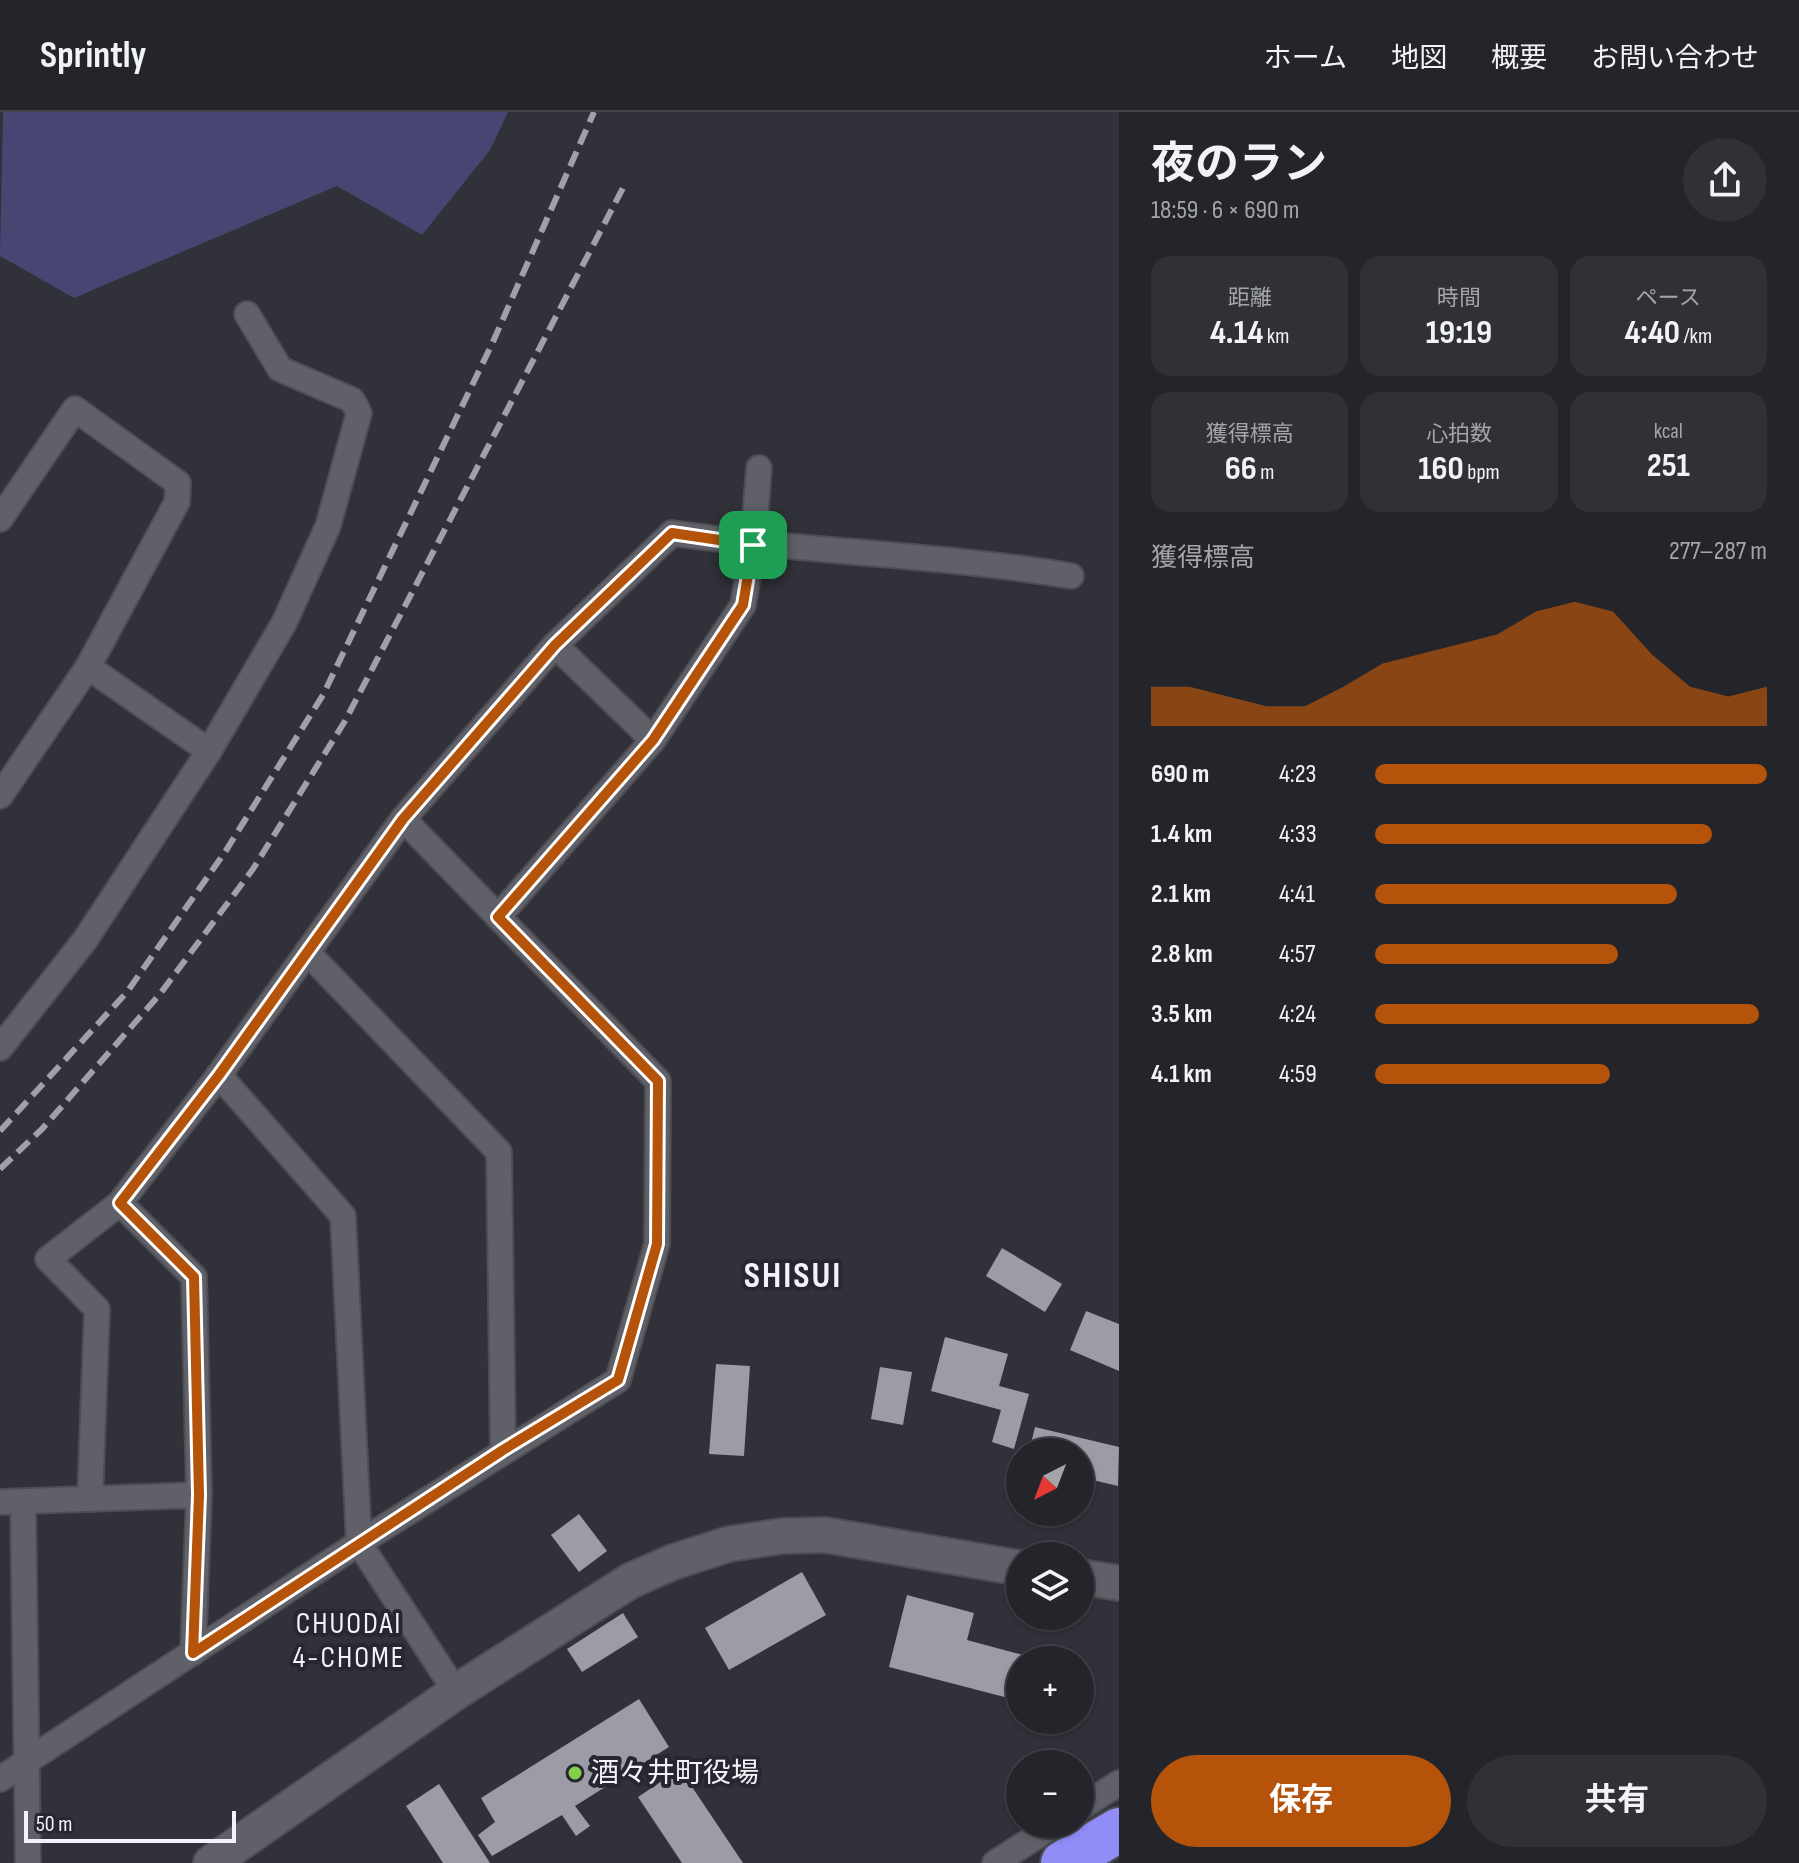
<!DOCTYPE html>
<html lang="ja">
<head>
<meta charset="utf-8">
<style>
  body { margin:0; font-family:"Sofia Sans Condensed","Noto Sans JP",sans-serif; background:#303137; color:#f1f3f6; height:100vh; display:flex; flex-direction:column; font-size:30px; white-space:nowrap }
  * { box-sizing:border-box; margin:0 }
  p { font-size:26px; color:#a3a5a9 }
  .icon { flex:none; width:44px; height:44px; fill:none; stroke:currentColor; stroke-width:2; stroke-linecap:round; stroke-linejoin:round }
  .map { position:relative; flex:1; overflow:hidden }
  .details { display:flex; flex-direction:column; background:#24252b; width:680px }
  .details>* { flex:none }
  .needle { width:52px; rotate:222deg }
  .controls { position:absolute; left:1006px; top:1326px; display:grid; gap:16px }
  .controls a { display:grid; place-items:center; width:88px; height:88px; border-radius:50%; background:#24252b; box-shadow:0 2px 6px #0004,0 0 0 2px #414247; font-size:40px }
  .scale { position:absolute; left:24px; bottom:20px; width:212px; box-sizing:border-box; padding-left:8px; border:4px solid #f2f2f8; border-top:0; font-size:22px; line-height:28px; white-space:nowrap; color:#f2f2f8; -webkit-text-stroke:6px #27272f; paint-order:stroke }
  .pin { position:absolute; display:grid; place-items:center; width:68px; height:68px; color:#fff; margin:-34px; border-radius:16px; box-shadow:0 4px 12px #0006 }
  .round { display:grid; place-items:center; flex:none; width:84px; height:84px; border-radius:42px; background:#303137 }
  .summary { display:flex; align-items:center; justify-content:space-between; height:136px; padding:0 32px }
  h1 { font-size:44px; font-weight:700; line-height:60px }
  .metrics { display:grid; grid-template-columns:repeat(3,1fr); gap:12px; height:136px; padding:8px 32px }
  .metrics div { display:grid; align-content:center; border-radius:20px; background:#303137; text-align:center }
  .metrics b { font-size:34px; font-weight:700 }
  .metrics small { font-size:22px; font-weight:400 }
  .metrics p { font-size:22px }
  .chart { height:224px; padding:16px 32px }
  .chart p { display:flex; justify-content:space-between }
  .chart svg { width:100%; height:144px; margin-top:8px; fill:#b45309; opacity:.7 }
  .action { display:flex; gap:16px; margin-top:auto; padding:16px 32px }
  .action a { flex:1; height:92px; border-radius:48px; background:#b45309; color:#fff; font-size:32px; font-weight:700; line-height:92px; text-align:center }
  .action a+a { background:#303137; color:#f1f3f6 }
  ul { padding:0 32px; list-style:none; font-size:26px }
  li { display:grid; grid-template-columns:128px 96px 1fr; align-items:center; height:60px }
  li i { height:20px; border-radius:10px; background:#b45309 }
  header { display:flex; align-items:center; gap:48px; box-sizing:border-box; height:112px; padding:0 40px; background:#24252b; border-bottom:2px solid #414247 }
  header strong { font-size:38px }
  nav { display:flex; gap:44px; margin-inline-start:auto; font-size:28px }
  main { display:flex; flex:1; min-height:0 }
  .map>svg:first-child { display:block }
  .green { fill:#474672 }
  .building { fill:#9b9ca6 }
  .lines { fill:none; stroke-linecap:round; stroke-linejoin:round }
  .street-casing { stroke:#4d4d54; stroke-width:28 }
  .secondary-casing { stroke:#4d4d54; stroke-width:38 }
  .highway-casing { stroke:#4d4d54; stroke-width:48 }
  .street { stroke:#606069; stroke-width:24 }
  .secondary { stroke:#606069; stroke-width:34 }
  .highway { stroke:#918cf6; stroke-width:44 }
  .rail { stroke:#a0a0a7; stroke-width:6; stroke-dasharray:16 8; stroke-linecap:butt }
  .route-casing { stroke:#fff; stroke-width:16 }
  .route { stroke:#b45309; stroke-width:10 }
  .poi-dot { fill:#86cf4c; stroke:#27272f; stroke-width:3 }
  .labels { text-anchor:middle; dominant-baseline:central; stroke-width:8; stroke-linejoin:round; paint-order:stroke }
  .poi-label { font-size:28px; fill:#f2f2f8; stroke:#27272f; text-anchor:start }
  .neighbourhood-label { font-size:30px; letter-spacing:2px; fill:#f2f2f8; stroke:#27272f }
  .district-label { font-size:36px; font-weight:bold; letter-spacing:2px; fill:#f2f2f8; stroke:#27272f }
</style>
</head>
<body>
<header>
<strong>Sprintly</strong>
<nav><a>ホーム</a><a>地図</a><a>概要</a><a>お問い合わせ</a></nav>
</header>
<main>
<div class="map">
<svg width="1119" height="1751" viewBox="0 0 1119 1751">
  <rect width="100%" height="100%" fill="#303139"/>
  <polygon class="green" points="3,0 508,0 490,38 422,123 337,74 74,186 0,144"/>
  <g class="building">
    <polygon points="1002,1136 1062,1172 1045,1200 986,1164"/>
    <polygon points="1086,1199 1119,1212 1119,1259 1070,1238"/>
    <polygon points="945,1225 1008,1242 999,1274 1029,1282 1014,1337 992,1330 1001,1298 931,1279"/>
    <polygon points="716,1252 750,1254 744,1344 709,1342"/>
    <polygon points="880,1255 912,1260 903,1313 871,1307"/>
    <polygon points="1035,1315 1119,1335 1118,1374 1080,1365 1080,1340 1029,1340"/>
    <polygon points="579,1402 607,1439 579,1460 551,1423"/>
    <polygon points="802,1460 826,1503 729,1558 705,1516"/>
    <polygon points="907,1483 974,1501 967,1528 1038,1547 1020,1548 1020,1589 889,1555"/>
    <polygon points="623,1501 638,1525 582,1560 567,1537"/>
    <polygon points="639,1587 669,1635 575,1694 590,1714 576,1724 562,1703 492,1744 478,1723 495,1710 481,1686"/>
    <polygon points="680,1657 743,1751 682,1751 638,1685"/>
    <polygon points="439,1672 490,1751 443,1751 406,1694"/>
  </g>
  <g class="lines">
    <defs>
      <g id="street">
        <polyline points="0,407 75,297 178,371 177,390 88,555 0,684"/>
        <polyline points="555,533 653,628"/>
        <polyline points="88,555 209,639"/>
        <polyline points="498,805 653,628 743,493 753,433 759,356"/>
        <polyline points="307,840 499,1040 503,1338"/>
        <polyline points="0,936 85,828 209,639 284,511 328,414 359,301 352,288 280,257 247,202"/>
        <polyline points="219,963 343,1104 359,1431 456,1580"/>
        <polyline points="120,1091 194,1165 199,1383 193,1541"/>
        <path d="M90 1387 97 1197 48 1147 120 1091 219 963 403 707 555 533 672 421C804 440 939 442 1071 464"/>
        <polyline points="0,1390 199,1383"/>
        <polyline points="23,1390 28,1751"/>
        <polyline points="0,1667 359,1431 618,1268 657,1132 658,969 403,707"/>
        <polyline points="1080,1696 1119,1671"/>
        <polyline points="995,1751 1056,1712"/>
      </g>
      <g id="secondary">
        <polyline points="1080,1465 1119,1471"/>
        <polyline points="211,1751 456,1580 630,1469 673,1450 729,1432 782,1424 825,1423 1020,1456"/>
      </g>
      <polyline id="highway" points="1063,1751 1119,1718"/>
    </defs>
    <use href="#street" class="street-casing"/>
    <use href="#secondary" class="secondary-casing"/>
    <use href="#highway" class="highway-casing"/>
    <use href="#street" class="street"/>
    <use href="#secondary" class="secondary"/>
    <use href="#highway" class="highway"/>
    <g class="rail">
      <polyline points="0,1019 127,880 225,740 323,583 492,232 594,0"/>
      <polyline points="0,1057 42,1017 160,882 253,757 345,609 624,74"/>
    </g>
  </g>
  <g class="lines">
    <defs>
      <polygon id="route" points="672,421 753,433 743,493 653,628 498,805 658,969 657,1132 618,1268 503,1338 193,1541 199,1383 194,1165 120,1091 219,963 403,707 555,533"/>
    </defs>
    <use href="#route" class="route-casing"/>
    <use href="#route" class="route"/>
  </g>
  <circle class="poi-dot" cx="575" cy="1661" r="8"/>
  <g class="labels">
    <g class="poi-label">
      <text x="591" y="1661">酒々井町役場</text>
    </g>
    <g class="neighbourhood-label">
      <text x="349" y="1512">CHUODAI<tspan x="349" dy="34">4-CHOME</tspan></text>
    </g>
    <g class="district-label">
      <text x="793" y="1164">SHISUI</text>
    </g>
  </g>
</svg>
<div class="controls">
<a><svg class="needle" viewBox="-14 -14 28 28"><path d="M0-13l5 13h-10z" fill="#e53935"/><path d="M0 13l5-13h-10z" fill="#a3a5a9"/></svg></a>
<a><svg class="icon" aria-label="layers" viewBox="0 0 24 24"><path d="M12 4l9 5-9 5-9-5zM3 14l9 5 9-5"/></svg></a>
<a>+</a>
<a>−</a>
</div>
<div class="scale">50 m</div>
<div class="pin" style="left:753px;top:433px;background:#1e9e55"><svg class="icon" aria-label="arrive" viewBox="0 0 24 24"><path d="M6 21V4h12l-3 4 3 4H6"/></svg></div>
</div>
<section class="details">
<div class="summary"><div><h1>夜のラン</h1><p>18:59 · 6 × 690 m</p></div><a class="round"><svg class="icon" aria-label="share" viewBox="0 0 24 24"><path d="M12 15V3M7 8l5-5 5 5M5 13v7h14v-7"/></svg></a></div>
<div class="metrics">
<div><p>距離</p><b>4.14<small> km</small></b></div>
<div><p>時間</p><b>19:19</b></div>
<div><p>ペース</p><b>4:40<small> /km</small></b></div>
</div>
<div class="metrics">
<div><p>獲得標高</p><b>66<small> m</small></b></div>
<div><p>心拍数</p><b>160<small> bpm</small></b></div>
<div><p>kcal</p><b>251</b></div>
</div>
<div class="chart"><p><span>獲得標高</span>277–287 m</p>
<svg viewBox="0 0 160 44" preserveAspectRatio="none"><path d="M0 44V32L10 32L20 35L30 38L40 38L50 32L60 25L70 22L80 19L90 16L100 9L110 6L120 9L130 22L140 32L150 35L160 32V44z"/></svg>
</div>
<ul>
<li><b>690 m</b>4:23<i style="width:100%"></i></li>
<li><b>1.4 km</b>4:33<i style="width:86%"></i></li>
<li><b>2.1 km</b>4:41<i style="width:77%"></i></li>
<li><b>2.8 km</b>4:57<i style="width:62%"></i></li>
<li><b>3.5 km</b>4:24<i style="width:98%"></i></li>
<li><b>4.1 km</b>4:59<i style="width:60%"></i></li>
</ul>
<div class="action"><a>保存</a><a>共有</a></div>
</section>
</main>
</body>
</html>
